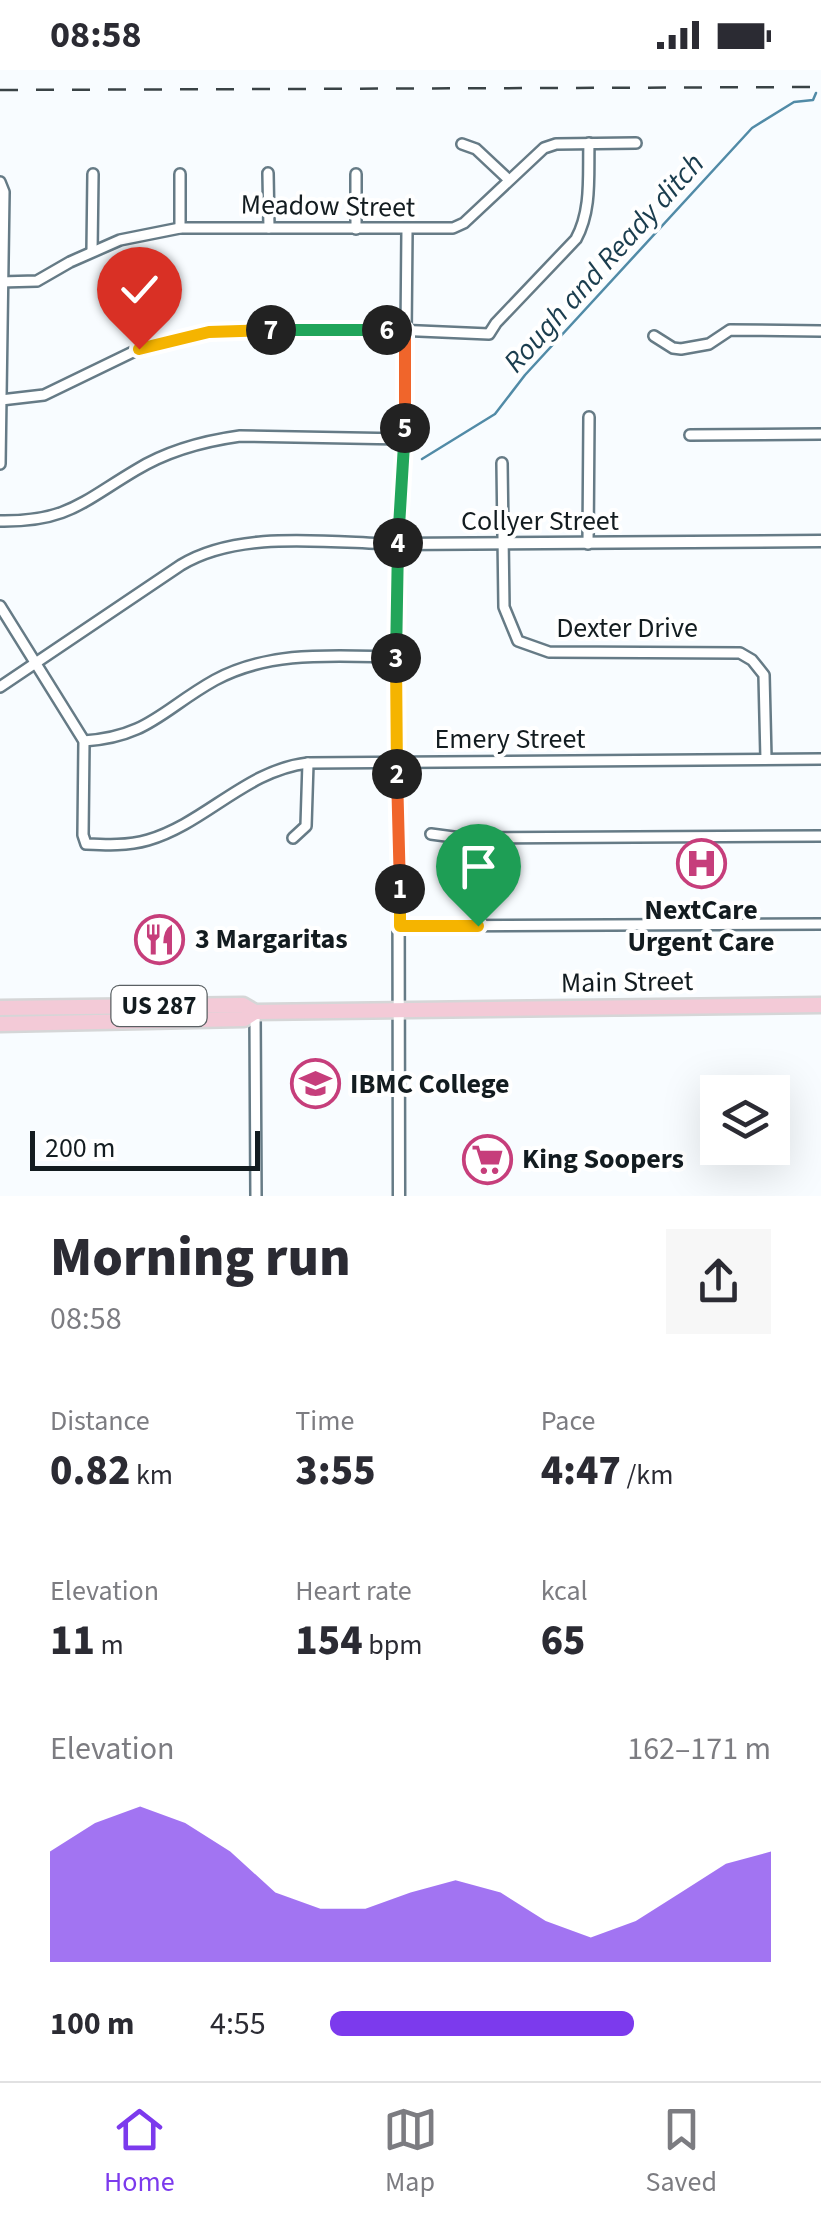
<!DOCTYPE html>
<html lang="en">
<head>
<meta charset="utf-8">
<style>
  body { margin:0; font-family:"Source Sans 3",sans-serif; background:#f7f7f7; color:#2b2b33; height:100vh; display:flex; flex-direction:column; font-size:38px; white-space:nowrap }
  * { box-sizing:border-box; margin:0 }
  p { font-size:32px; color:#7c7c81 }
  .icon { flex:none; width:55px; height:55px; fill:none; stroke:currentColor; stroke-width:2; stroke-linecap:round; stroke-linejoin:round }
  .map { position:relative; height:1126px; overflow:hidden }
  .side { display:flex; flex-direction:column; background:#fff; flex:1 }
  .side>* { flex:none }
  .controls { position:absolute; left:700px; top:1005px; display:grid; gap:20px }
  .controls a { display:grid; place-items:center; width:90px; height:90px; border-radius:0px; background:#fff; box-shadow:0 10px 40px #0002; font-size:50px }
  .scale { position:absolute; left:30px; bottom:25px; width:230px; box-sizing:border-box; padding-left:10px; border:5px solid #131c20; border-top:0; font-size:28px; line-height:35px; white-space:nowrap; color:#131c20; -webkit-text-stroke:8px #fff; paint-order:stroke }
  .pin { position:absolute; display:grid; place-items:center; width:85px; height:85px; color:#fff; margin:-102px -42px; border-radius:50% 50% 50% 0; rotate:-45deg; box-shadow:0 0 10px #0007 }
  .pin .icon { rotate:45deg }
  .km { position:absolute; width:50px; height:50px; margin:-25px; border-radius:50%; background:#222; color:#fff; font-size:28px; line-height:50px; text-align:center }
  .round { display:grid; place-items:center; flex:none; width:105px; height:105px; border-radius:0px; background:#f7f7f7 }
  .summary { display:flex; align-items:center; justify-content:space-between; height:170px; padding:0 50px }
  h1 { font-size:55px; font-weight:800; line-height:75px }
  .stats { display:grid; grid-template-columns:repeat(3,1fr); gap:15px; height:170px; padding:10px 50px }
  .stats div { display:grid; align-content:center }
  .stats b { font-size:42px; font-weight:800 }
  .stats small { font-size:28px; font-weight:400 }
  .stats p { font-size:28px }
  .chart { height:280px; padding:20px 50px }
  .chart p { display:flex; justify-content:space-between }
  .chart svg { width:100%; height:180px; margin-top:10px; fill:#7c3aed; opacity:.7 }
  ul { padding:0 50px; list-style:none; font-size:32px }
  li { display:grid; grid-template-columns:160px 120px 1fr; align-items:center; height:75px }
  li i { height:25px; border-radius:12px; background:#7c3aed }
  .status { display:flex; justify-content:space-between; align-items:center; height:70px; padding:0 50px; background:#fff; direction:ltr }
  .status svg { height:28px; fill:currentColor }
  .tab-bar { display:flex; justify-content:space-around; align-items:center; height:140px; border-top:2px solid #e1e1e2; background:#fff; font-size:28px; color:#7c7c81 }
  .tab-bar a { display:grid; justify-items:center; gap:5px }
  .tab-bar .active { color:#7c3aed }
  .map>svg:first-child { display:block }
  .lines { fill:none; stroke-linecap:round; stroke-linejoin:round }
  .stream { stroke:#518ba7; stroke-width:2.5 }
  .minor-casing { stroke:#667b86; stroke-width:14 }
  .tertiary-casing { stroke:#667b86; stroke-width:15 }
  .trunk-casing { stroke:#d5d6d7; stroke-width:19 }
  .minor { stroke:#fff; stroke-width:9 }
  .tertiary { stroke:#fff; stroke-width:10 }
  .trunk { stroke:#f3cad7; stroke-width:14 }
  .rail { stroke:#394245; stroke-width:2.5; stroke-dasharray:18 18; stroke-linecap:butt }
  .split-1-casing { stroke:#fff; stroke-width:20 }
  .split-2-casing { stroke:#fff; stroke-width:20 }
  .split-3-casing { stroke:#fff; stroke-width:20 }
  .split-4-casing { stroke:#fff; stroke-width:20 }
  .split-5-casing { stroke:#fff; stroke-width:20 }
  .split-6-casing { stroke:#fff; stroke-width:20 }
  .split-7-casing { stroke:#fff; stroke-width:20 }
  .split-8-casing { stroke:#fff; stroke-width:20 }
  .split-1 { stroke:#f5b400; stroke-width:12 }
  .split-2 { stroke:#f0652b; stroke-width:12 }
  .split-3 { stroke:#f5b400; stroke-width:12 }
  .split-4 { stroke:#22a559; stroke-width:12 }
  .split-5 { stroke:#22a559; stroke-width:12 }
  .split-6 { stroke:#f0652b; stroke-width:12 }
  .split-7 { stroke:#22a559; stroke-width:12 }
  .split-8 { stroke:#f5b400; stroke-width:12 }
  .labels { text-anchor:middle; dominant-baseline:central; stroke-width:8; stroke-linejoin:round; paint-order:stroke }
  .shield { fill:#fff; stroke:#5a6063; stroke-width:2.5 }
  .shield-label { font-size:25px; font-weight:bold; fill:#131c20 }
  .street-label { font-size:28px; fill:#131c20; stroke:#fff }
  .poi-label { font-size:28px; font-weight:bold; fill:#131c20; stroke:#fff; text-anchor:start }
  .water-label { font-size:30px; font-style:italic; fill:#1a3d4e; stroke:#fff }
</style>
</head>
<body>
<div class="status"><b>08:58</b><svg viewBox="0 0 49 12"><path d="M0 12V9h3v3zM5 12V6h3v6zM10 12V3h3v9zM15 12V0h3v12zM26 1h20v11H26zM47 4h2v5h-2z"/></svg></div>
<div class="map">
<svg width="821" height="1126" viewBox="0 0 821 1126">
  <rect width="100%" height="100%" fill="#f8fcff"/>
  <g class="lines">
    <polyline class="stream" points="422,389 495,344 525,305 752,58 794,32 813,30 816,23"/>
    <defs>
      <g id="minor">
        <polyline points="462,74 476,79 509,110"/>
        <polyline points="268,103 269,158"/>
        <polyline points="180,104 180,158"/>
        <polyline points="0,112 4,122 0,394"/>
        <polyline points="356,159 356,104"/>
        <polyline points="92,181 93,104"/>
        <polyline points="0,212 37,211 70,192 120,170 180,158 453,158 464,153 544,78 556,74 636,73"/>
        <polyline points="654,266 673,278 681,279 709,274 730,260 821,261"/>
        <path d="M1 330 44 325 139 279 209 262 396 260 489 264 496 253 576 169C592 140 588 105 589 73"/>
        <polyline points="690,365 821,364"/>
        <polyline points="502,393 504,537 518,571 549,582 740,583 752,590 764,605 766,689"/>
        <path d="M0 451C67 452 82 432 136 400 167 381 204 371 240 366L405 369"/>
        <polyline points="588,474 589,347"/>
        <path d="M0 536 84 671 83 765 86 774C107 775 127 776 148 770 206 753 246 700 308 693L821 689"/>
        <path d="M0 617 181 495C240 459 330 473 398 474L405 369 407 160"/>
        <path d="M84 671C148 667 163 639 215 610 270 580 335 586 396 587"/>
        <polyline points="431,764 461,768 821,766"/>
        <polyline points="293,768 306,756 308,693"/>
        <polyline points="400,856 821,854"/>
        <polyline points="255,942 256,1126"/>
      </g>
      <polyline id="tertiary" points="399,1126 398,474 821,471"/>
      <g id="trunk">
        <polyline points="0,938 243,935 255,942 821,935"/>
        <polyline points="0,954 244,949 255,942"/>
      </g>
    </defs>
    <use href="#minor" class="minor-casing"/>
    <use href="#tertiary" class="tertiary-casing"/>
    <use href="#trunk" class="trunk-casing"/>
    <use href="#minor" class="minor"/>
    <use href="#tertiary" class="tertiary"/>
    <use href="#trunk" class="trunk"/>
    <polyline class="rail" points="0,20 821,17"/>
  </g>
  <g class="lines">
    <defs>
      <polyline id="split-1" points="400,819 400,856 478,856"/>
      <polyline id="split-2" points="397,704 400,819"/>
      <polyline id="split-3" points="396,588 397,704"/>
      <polyline id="split-4" points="396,588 398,473"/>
      <polyline id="split-5" points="398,473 405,358"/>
      <polyline id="split-6" points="387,260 405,260 405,358"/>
      <polyline id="split-7" points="271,260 387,260"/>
      <polyline id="split-8" points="139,279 209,262 271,260"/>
    </defs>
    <use href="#split-1" class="split-1-casing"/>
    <use href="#split-2" class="split-2-casing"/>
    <use href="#split-3" class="split-3-casing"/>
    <use href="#split-4" class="split-4-casing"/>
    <use href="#split-5" class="split-5-casing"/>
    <use href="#split-6" class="split-6-casing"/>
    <use href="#split-7" class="split-7-casing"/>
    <use href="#split-8" class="split-8-casing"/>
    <use href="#split-1" class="split-1"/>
    <use href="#split-2" class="split-2"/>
    <use href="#split-3" class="split-3"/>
    <use href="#split-4" class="split-4"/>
    <use href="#split-5" class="split-5"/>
    <use href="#split-6" class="split-6"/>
    <use href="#split-7" class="split-7"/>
    <use href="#split-8" class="split-8"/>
  </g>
  <defs>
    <symbol id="hospital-ring" viewBox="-11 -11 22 22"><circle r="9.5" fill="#fff" stroke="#c63e7b" stroke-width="1.5"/><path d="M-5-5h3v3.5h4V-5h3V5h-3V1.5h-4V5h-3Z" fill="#c63e7b"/></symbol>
    <symbol id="restaurant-ring" viewBox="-11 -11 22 22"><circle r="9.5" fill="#fff" stroke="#c63e7b" stroke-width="1.5"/><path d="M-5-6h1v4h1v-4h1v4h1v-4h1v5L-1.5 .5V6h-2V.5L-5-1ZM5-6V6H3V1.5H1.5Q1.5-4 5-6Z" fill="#c63e7b"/></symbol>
    <symbol id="university-ring" viewBox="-11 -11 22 22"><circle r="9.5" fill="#fff" stroke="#c63e7b" stroke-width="1.5"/><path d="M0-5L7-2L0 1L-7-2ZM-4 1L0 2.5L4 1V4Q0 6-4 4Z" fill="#c63e7b"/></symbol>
    <symbol id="supermarket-ring" viewBox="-11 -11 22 22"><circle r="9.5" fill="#fff" stroke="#c63e7b" stroke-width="1.5"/><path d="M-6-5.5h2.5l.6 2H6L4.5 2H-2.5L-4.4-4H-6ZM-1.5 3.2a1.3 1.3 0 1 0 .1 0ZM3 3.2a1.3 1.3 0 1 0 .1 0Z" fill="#c63e7b"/></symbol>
  </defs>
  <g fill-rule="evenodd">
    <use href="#hospital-ring" x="674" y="766" width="55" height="55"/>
    <use href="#restaurant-ring" x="132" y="842" width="55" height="55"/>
    <use href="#university-ring" x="288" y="986" width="55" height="55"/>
    <use href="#supermarket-ring" x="460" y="1062" width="55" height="55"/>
  </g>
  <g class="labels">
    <rect class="shield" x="111.5" y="916" width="95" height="40" rx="8"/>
    <g class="shield-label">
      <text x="159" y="936">US 287</text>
    </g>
    <g class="street-label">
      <text transform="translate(328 136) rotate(1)">Meadow Street</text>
      <text x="540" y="451">Collyer Street</text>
      <text x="627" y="558">Dexter Drive</text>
      <text x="510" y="669">Emery Street</text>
      <text transform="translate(627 912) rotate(-1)">Main Street</text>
    </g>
    <g class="poi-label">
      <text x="701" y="840" text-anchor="middle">NextCare<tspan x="701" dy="32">Urgent Care</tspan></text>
      <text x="195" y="869">3 Margaritas</text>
      <text x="350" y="1014">IBMC College</text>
      <text x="522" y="1089">King Soopers</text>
    </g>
    <g class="water-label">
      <text transform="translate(604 193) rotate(-48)">Rough and Ready ditch</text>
    </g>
  </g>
</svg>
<div class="controls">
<a><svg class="icon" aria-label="layers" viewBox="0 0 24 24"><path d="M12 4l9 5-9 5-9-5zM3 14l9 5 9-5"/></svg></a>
</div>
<div class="scale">200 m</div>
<div class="pin" style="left:478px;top:856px;background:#1e9e55"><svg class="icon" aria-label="arrive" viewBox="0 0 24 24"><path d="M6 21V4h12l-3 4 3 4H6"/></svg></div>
<div class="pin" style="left:139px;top:279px;background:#d93025"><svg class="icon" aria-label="check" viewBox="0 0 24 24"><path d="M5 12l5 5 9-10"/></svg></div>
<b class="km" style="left:400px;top:819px">1</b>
<b class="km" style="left:397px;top:704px">2</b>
<b class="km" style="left:396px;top:588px">3</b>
<b class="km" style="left:398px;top:473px">4</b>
<b class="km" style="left:405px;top:358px">5</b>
<b class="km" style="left:387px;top:260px">6</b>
<b class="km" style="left:271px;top:260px">7</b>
</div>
<section class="side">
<div class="summary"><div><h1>Morning run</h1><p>08:58</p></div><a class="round"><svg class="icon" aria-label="share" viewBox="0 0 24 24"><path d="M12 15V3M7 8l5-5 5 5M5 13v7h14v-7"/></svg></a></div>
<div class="stats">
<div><p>Distance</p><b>0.82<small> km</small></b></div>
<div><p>Time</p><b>3:55</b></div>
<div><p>Pace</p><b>4:47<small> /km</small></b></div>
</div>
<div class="stats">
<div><p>Elevation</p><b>11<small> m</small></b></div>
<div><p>Heart rate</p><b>154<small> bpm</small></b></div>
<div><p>kcal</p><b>65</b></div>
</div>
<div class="chart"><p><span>Elevation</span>162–171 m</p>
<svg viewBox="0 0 160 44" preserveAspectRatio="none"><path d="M0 44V17L10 10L20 6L30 10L40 17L50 27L60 31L70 31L80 27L90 24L100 27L110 34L120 38L130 34L140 27L150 20L160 17V44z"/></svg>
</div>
<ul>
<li><b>100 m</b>4:55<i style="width:69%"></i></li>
</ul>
</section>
<nav class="tab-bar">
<a class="active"><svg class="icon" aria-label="home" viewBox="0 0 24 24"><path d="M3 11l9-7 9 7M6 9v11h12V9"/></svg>Home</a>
<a><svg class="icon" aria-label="map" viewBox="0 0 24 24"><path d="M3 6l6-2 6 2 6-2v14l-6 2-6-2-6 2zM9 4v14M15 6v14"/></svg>Map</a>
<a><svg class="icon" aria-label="saved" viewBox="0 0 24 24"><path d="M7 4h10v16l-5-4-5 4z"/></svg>Saved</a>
</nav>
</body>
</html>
